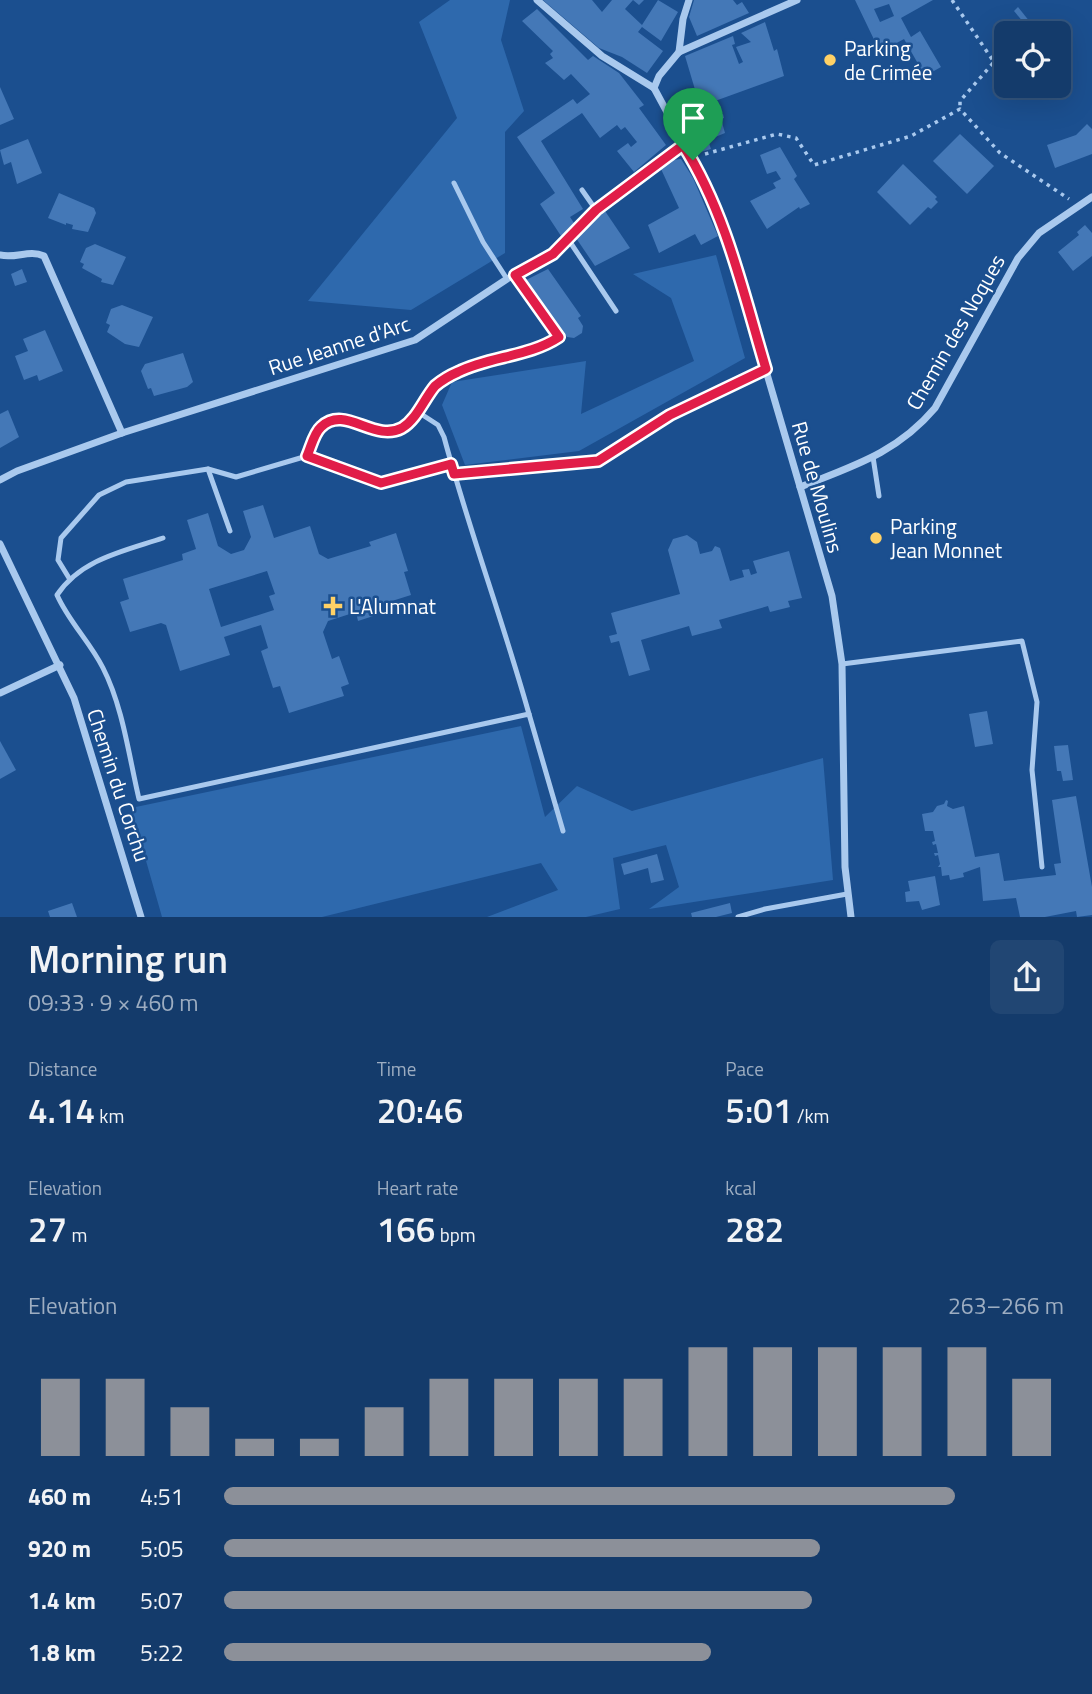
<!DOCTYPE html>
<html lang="en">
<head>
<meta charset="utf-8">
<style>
  body { margin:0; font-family:"Titillium Web",sans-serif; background:#214673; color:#f1f3f6; height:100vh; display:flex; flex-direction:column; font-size:26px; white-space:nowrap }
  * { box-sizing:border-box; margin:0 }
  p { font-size:23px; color:#9dadc1 }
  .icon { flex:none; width:38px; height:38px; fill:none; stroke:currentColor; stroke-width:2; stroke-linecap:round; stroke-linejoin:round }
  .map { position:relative; height:917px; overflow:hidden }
  .panel { display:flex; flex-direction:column; background:#143b6b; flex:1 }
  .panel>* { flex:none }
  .buttons { position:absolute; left:994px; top:21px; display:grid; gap:14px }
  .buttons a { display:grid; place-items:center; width:77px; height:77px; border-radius:10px; background:#143b6b; box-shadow:0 7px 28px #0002,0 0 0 2px #33557e; font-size:35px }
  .pin { position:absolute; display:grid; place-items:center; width:60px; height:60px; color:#fff; margin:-72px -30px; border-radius:50% 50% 50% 0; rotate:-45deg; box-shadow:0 0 7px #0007 }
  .pin .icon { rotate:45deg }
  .round { display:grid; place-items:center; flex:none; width:74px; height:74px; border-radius:10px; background:#214673 }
  .overview { display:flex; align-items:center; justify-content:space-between; height:119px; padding:0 28px }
  h1 { font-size:38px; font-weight:600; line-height:52px }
  .figures { display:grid; grid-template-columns:repeat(3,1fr); gap:10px; height:119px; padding:7px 28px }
  .figures div { display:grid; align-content:center }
  .figures b { font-size:35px; font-weight:600 }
  .figures small { font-size:19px; font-weight:400 }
  .figures p { font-size:19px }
  .chart { height:196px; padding:14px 28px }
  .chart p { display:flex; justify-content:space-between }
  .chart svg { width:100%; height:126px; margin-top:7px; stroke:#8c9099; stroke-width:6 }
  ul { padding:0 28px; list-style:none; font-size:23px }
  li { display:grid; grid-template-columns:112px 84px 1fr; align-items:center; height:52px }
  li i { height:18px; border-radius:9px; background:#8c9099 }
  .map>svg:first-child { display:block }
  .green { fill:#2e69ad }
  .building { fill:#4478b7; fill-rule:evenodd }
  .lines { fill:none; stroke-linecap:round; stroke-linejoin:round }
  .path { stroke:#a9c9ee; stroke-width:3.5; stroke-dasharray:3.5 5; stroke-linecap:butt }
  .service { stroke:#a9c9ee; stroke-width:5 }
  .minor { stroke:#a9c9ee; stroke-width:7 }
  .route-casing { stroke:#fff; stroke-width:14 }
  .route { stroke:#e11d48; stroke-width:9 }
  .poi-dot { fill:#ffd166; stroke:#1b4f8f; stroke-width:2.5 }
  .labels { text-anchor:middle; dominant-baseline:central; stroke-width:5; stroke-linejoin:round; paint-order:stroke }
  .poi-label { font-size:21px; fill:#fff; stroke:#1b4f8f; text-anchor:start }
  .street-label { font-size:21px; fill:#fff; stroke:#1b4f8f }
</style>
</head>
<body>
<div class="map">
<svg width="1092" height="917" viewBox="0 0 1092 917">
  <rect width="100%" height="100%" fill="#1b4f8f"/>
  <g class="green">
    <polygon points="450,0 510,0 501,40 524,111 505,132 505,253 411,310 308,301 457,118 419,22"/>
    <polygon points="716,255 745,358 579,451 465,465 442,405 452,382 586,361 581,414 694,361 671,298 633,274"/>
    <polygon points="521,726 545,817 577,786 632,811 823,758 833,880 649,909 679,887 666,845 613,858 620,909 586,917 487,917 558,890 541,863 322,917 162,917 131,808"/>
  </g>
  <g class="building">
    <polygon points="543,0 592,0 602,12 612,0 644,0 639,5 633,0 625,9 642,25 658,0 678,12 661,41 642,27 638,32 663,51 647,73 622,57 599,48"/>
    <polygon points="694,0 733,0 737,5 742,2 749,13 697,36 689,17"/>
    <path d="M855 0H933L901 18 911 37 920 31 941 67 925 76 904 39 880 52ZM889 4 894 16 880 22 874 9Z"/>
    <polygon points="1018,7 1034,27 1030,30 1014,11"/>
    <polygon points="537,9 588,60 593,56 619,73 644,105 639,108 666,145 634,172 617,151 628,143 631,147 637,142 625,127 621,130 617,125 600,138 582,113 541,141 583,209 570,217 574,223 561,236 540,204 555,193 517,137 573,99 577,104 590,94 571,74 564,80 545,63 553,58 550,54 553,51 522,21"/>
    <polygon points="765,22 774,51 777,49 784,76 715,101 720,115 723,114 724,118 721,119 725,133 708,140 711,149 697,153 677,110 699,103 685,56 733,36 735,44 732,45 739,64 743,62 736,47 751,42 741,33"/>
    <polygon points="1006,44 1006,60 1003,63 996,52"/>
    <polygon points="0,87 14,119 0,125"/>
    <polygon points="1087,124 1092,129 1092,154 1055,168 1047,145 1076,135"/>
    <polygon points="960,134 994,166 967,194 933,161"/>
    <polygon points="28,139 42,173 17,184 11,162 4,165 0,150"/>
    <polygon points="780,147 797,176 794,179 810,204 800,209 799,207 767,229 750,201 776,188 773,183 781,179 776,171 767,174 760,155"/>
    <polygon points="681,159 693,178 718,236 701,245 695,234 659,253 648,225 679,208 661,169 673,160"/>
    <polygon points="903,164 937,197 935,199 938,202 931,209 928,207 910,225 877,192"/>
    <polygon points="59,193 94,208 96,213 88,232 72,229 73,225 66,223 66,225 48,218"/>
    <polygon points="605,211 630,248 595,266 576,238"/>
    <polygon points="1085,225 1092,233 1092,256 1073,271 1058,252 1079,235 1077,232"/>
    <polygon points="95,244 126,257 113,285 101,282 102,279 82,268 84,264 80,262 86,248"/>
    <polygon points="22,269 27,282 15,286 11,274"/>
    <polygon points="548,269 581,316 578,318 583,326 582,333 574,338 567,337 559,328 556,330 522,282"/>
    <polygon points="122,305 153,317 139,347 125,344 107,332 110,325 106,323 111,309"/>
    <polygon points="45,330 63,371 39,381 37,375 24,380 15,356 28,351 23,339"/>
    <polygon points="183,353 193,382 187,387 154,396 151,388 148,389 141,371 145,364"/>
    <polygon points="8,410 19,437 0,448 0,414"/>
    <path d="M263 505 274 538 310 526 319 554 328 559 371 546 369 542 396 533 408 571 404 572 411 595 392 601 395 609 358 621 356 612 328 621 323 632 332 659 339 656 349 684 341 687 344 696 289 713 280 686 273 688 261 651 268 648 261 625 224 637 230 655 180 671 166 625 161 623 130 632 120 602 129 599 123 579 183 560 182 554 196 549 187 520 208 513 218 546 231 554 244 550 251 537 243 511ZM267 571 275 594 269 596 274 610 221 627 209 589Z"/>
    <polygon points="687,535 697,542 700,554 712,551 715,546 720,548 730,581 744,577 742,570 749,569 751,575 757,573 753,561 789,551 802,598 788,601 790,607 770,612 768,606 719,620 722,628 692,636 689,626 641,640 650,670 629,676 619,641 611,643 609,636 617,634 611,613 680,594 668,550 673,539"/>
    <polygon points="987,711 993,744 975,747 969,714"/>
    <polygon points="0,741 16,770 0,779"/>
    <polygon points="1068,745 1073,780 1063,781 1061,771 1057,771 1054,746"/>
    <polygon points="1076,796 1092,887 1092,915 1077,917 1076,911 1045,917 1020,917 1016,898 983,901 980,867 963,873 964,877 950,880 949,875 942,876 941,867 938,867 940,864 938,855 935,856 934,853 938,853 936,844 933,845 932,842 935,841 933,831 925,831 922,814 933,812 937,806 944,804 946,800 948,801 947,806 953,809 964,806 975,857 999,853 1004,881 1056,875 1054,864 1061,863 1052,800"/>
    <polygon points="657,854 664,880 651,883 648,868 624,875 621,864"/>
    <polygon points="935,876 940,905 922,910 919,901 906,902 905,892 910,891 908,881"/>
    <polygon points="72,903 77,917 50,917 48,911"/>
    <polygon points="730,903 732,913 716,917 692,917 691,913"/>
  </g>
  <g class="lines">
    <g class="path">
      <polyline points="952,0 994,62 960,101 960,108"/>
      <polyline points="705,154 777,134 796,138 814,165 911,136 960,109 1000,153 1069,199"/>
      <path d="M425 401C459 353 515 366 559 337L522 285"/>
    </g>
    <g class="service">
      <polyline points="454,183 483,242 507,279"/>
      <polyline points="582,190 596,210"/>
      <polyline points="568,239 616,311"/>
      <path d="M307 456C310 447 314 438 319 430 338 401 374 443 402 427 407 424 413 416 418 412L438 425 444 437C469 530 503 621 529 714"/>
      <polyline points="873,457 879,496"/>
      <polyline points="208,469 230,531"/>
      <polyline points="454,474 598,461 670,415 766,369"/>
      <path d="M163 538C124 551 81 559 57 595 69 622 90 642 103 668 123 707 129 757 139 799L529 714 563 831"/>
      <polyline points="69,578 58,560 61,538 99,495 126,482 208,469 236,477 307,456 381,483 451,464"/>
      <polyline points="842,664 1022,641 1037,702 1032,770 1042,867"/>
      <polyline points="738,917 765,909 847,894"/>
    </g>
    <g class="minor">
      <polyline points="537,0 602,56 654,88 709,190 723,224 832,596 842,664 845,867 851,917"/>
      <polyline points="679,52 683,19 689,0"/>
      <polyline points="654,88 659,76 679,52 797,0"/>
      <path d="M0 255C16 259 29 249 44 256L122 433"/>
      <polyline points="0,480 17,471 122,433 415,340 507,279 553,254 596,210 683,145"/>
      <path d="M800 487C853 466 897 453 935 408L1018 258 1039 233 1092 197"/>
      <polyline points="0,544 74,698 141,917"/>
      <polyline points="0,693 60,665"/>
    </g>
  </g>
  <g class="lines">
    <defs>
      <path id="route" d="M683 145C726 213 743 292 766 369L670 415 598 461 454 474 451 464 381 483 307 456C311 447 314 433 321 427 345 404 374 443 402 428 417 419 424 399 435 386 441 381 451 375 458 372 490 356 529 357 559 337L515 275 553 254 596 210Z"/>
    </defs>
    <use href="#route" class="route-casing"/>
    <use href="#route" class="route"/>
  </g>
  <g class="poi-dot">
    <circle cx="830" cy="60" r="7"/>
    <circle cx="876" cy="538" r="7"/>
    <path d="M329.5 595.5h7v7h7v7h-7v7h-7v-7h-7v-7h7z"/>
  </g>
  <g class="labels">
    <g class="poi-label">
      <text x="844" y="48">Parking<tspan x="844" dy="24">de Crimée</tspan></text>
      <text x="890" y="526">Parking<tspan x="890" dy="24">Jean Monnet</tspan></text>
      <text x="349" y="606">L'Alumnat</text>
    </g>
    <g class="street-label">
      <text transform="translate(955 332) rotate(-60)">Chemin des Noques</text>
      <text transform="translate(339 345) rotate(-18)">Rue Jeanne d'Arc</text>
      <text transform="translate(818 487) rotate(74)">Rue de Moulins</text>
      <text transform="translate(119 785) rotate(72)">Chemin du Corchu</text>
    </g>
  </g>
</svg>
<div class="buttons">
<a><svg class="icon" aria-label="locate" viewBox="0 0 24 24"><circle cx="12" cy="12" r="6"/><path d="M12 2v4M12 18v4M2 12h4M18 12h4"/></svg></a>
</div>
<div class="pin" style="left:693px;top:160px;background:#1e9e55"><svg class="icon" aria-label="arrive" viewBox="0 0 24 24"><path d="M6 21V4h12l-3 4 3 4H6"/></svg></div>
</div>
<section class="panel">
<div class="overview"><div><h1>Morning run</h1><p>09:33 · 9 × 460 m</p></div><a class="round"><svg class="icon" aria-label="share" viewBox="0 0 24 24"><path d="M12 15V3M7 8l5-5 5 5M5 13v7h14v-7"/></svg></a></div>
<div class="figures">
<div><p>Distance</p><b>4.14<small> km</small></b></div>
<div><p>Time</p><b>20:46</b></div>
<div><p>Pace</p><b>5:01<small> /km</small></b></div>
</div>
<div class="figures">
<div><p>Elevation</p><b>27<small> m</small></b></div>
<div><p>Heart rate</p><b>166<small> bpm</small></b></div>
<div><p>kcal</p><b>282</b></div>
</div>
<div class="chart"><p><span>Elevation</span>263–266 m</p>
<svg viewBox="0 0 160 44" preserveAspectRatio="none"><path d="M5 44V17M15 44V17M25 44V27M35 44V38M45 44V38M55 44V27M65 44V17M75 44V17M85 44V17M95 44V17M105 44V6M115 44V6M125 44V6M135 44V6M145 44V6M155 44V17"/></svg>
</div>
<ul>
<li><b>460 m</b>4:51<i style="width:87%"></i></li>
<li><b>920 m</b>5:05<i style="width:71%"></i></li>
<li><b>1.4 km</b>5:07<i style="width:70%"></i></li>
<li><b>1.8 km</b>5:22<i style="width:58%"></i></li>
</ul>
</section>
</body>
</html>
